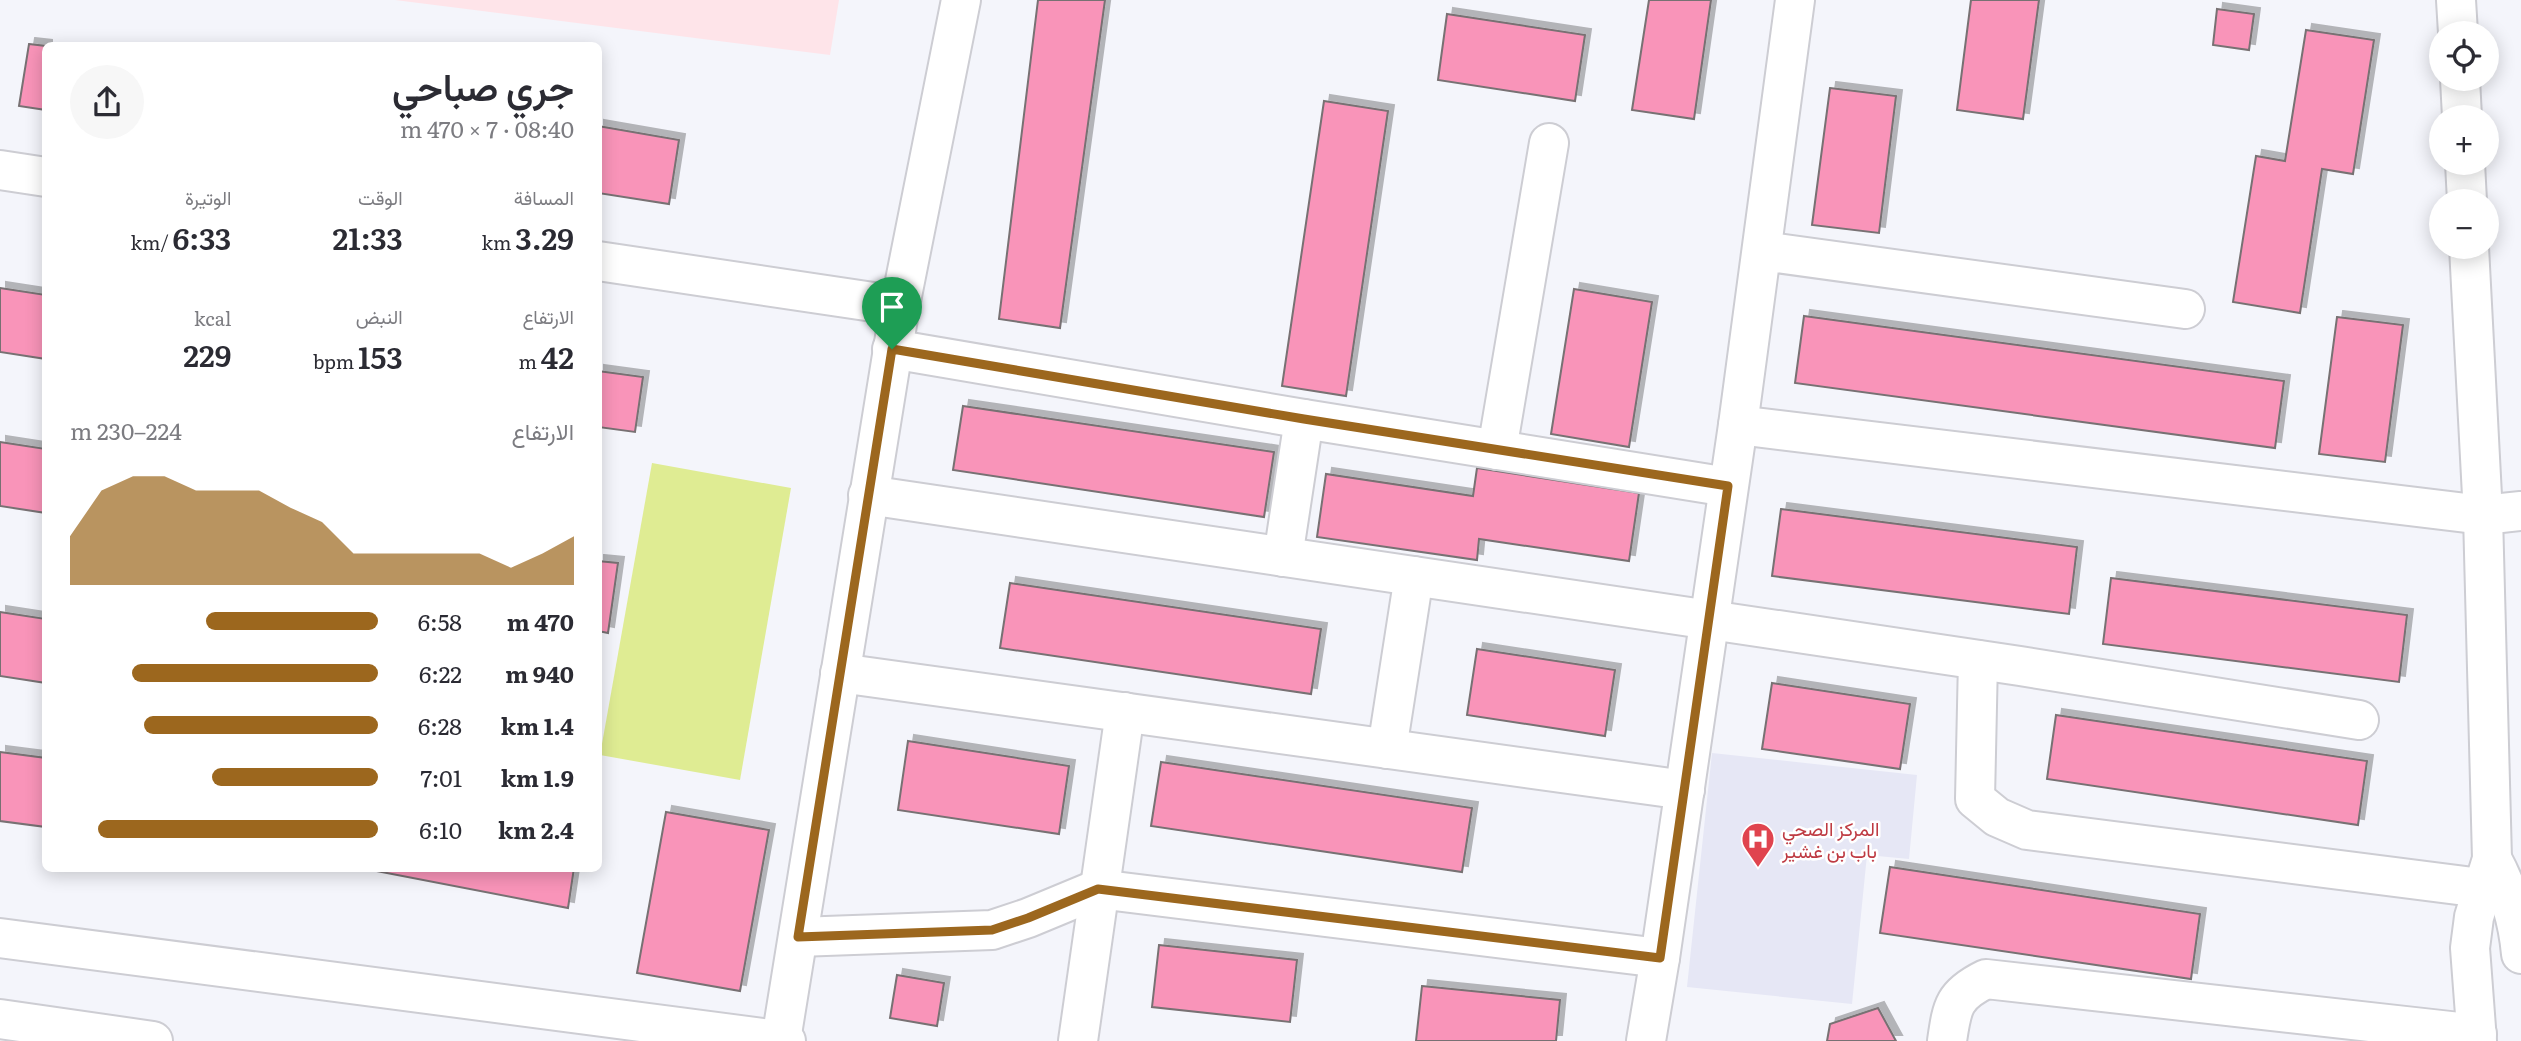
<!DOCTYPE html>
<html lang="ar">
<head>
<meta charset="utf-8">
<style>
  body { margin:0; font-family:Literata,Vazirmatn,serif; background:#f7f7f7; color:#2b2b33; direction:rtl; height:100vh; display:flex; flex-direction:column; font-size:26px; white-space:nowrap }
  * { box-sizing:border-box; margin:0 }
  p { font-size:23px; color:#7c7c81 }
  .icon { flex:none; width:38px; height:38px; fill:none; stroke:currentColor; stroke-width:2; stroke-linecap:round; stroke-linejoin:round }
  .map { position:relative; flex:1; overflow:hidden; direction:ltr }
  .sheet { position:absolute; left:42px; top:42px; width:560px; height:830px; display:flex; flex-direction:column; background:#fff; border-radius:10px; box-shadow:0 4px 18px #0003; direction:rtl }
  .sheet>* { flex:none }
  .controls { position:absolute; left:2429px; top:21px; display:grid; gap:14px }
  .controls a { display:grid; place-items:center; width:70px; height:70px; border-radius:50%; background:#fff; box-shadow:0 4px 18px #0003; font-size:35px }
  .pin { position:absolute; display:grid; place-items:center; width:60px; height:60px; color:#fff; margin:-72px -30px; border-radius:50% 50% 50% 0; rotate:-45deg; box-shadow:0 0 7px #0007 }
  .pin .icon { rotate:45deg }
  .round { display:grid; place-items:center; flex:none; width:74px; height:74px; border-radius:37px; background:#f7f7f7 }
  .overview { display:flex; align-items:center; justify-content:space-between; height:119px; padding:0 28px }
  h1 { font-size:38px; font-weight:600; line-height:52px }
  .metrics { display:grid; grid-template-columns:repeat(3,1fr); gap:10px; height:119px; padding:7px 28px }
  .metrics div { display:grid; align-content:center }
  .metrics b { font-size:30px; font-weight:600 }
  .metrics small { font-size:19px; font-weight:400 }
  .metrics p { font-size:19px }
  .chart { height:196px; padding:14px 28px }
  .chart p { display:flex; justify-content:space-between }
  .chart svg { width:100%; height:126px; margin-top:7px; fill:#9c671e; opacity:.7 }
  ul { padding:0 28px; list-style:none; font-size:23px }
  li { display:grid; grid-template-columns:112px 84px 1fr; align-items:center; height:52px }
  li i { height:18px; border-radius:9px; background:#9c671e }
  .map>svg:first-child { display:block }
  .built { fill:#e6e7f5 }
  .education { fill:#fee4e9 }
  .green { fill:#dfec93 }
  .building { fill:#f994b9; stroke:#787173; stroke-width:2; filter:url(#shadow) }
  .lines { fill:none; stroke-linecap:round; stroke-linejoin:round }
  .minor-casing { stroke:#cdcdd3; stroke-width:42 }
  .highway-casing { stroke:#cdcdd3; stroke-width:42 }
  .minor { stroke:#fff; stroke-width:38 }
  .highway { stroke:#fff; stroke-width:38 }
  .route-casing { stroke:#fff; stroke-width:14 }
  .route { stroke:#9c671e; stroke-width:9 }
  .labels { text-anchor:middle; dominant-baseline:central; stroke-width:5; stroke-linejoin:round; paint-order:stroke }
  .health-label { font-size:19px; fill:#be3a42; stroke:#fff; text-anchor:start }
</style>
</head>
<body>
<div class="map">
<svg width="2521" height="1041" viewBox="0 0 2521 1041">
  <defs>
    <filter id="shadow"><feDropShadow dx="6" dy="-6" stdDeviation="0" flood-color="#0004"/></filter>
  </defs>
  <rect width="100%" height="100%" fill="#f4f5fb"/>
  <polygon class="built" points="1712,753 1917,775 1909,859 1867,855 1852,1004 1687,987"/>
  <polygon class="education" points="395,0 839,0 830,55"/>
  <polygon class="green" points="652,463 791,488 740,780 600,755"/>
  <g class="building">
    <polygon points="1038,0 1105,0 1060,328 999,319"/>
    <polygon points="1649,0 1711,0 1694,119 1632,110"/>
    <polygon points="1971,0 2039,0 2023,119 1957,110"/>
    <polygon points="2217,9 2254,14 2249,50 2213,45"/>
    <polygon points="1447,14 1585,35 1575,101 1438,80"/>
    <polygon points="2306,30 2374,40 2353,174 2322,169 2300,313 2233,302 2256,156 2285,161"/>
    <polygon points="29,44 46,46 46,110 19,106"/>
    <polygon points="1830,88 1896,96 1879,233 1812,225"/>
    <polygon points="1324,101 1388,111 1346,396 1282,386"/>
    <polygon points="598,126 679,140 669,204 598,193"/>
    <polygon points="0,288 46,295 46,359 0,352"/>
    <polygon points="1574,289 1652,302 1629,447 1551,434"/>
    <polygon points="1804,316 2284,381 2275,448 1795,383"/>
    <polygon points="2337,317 2403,325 2385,462 2319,454"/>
    <polygon points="598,371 643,377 635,432 598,427"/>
    <polygon points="963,406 1274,452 1264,517 953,470"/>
    <polygon points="0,442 46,449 46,513 0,506"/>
    <polygon points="1477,468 1639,493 1629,561 1479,539 1477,560 1317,537 1326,474 1473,496"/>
    <polygon points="1781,509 2077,547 2069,614 1772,576"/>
    <polygon points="598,561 618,563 608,633 598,631"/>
    <polygon points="2111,578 2407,615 2399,682 2103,644"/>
    <polygon points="1010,583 1321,629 1311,694 1000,648"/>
    <polygon points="0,612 46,619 46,683 0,676"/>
    <polygon points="1477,649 1615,670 1605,736 1467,715"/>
    <polygon points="1772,683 1910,704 1900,769 1762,749"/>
    <polygon points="2056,715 2367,761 2358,825 2047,779"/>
    <polygon points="908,741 1069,766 1059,834 898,810"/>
    <polygon points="0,752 46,758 46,827 0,821"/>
    <polygon points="1161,762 1472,808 1462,872 1151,826"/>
    <polygon points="666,812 769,830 740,991 637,973"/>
    <polygon points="1890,867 2200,914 2191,979 1880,933"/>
    <polygon points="361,868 574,868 568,908"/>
    <polygon points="1159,945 1297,960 1290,1022 1152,1007"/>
    <polygon points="897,975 944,983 937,1026 890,1018"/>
    <polygon points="1422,986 1560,1000 1556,1041 1416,1041"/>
    <polygon points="1878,1008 1896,1041 1827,1041 1830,1024"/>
  </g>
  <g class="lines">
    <defs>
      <g id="minor">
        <polyline points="2456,0 2458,33"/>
        <polyline points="2460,79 2462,117"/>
        <polyline points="2465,163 2467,201"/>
        <polyline points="0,170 46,177"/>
        <polyline points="2469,247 2483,515 2492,859 2474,917 2470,948 2477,1041"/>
        <polyline points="1762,251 2185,309"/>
        <polyline points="598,261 900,306"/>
        <polyline points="892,349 1304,419 1728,487"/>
        <polyline points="1738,425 2483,515 2521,511"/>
        <polyline points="1497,450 1549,143"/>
        <polyline points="868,495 2020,666 2359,720"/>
        <polyline points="1283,557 1304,419"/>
        <polyline points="1978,660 1975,799 1997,817 2027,830 2481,888"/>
        <polyline points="840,673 1685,790"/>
        <polyline points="1387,749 1414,576"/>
        <path d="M2492 859C2509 890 2518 919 2521 954"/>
        <polyline points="798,937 992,930 1028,918 1098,889 1660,958"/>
        <polyline points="781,1040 900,306 961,0"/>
        <polyline points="1078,1041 1125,712"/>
        <polyline points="1646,1041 1660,958 1738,425 1795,0"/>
        <path d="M1947 1041C1952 1007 1953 995 1986 979L2477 1034"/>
      </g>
      <g id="highway">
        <polyline points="0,938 786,1041"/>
        <polyline points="0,1019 153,1041"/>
      </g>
    </defs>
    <use href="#minor" class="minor-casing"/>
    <use href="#highway" class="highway-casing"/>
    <use href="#minor" class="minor"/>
    <use href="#highway" class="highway"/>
  </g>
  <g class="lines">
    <defs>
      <polygon id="route" points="892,349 1304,419 1728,486 1660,958 1098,889 1028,918 992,930 798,937"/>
    </defs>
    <use href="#route" class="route-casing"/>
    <use href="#route" class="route"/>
  </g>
  <defs>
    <symbol id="hospital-pin" viewBox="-11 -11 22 30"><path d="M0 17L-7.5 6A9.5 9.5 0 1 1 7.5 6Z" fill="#e0444e" stroke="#fff"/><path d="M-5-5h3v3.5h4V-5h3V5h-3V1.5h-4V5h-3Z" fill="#fff"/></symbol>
  </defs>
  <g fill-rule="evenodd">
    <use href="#hospital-pin" x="1739" y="820" width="38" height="52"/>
  </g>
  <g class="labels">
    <g class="health-label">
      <text x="1782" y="828">المركز الصحي<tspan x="1782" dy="22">باب بن غشير</tspan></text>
    </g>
  </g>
</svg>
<div class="controls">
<a><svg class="icon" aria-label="locate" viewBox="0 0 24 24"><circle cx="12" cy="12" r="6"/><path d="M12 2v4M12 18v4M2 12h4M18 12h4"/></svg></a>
<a>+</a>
<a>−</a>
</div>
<div class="pin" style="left:892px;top:349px;background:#1e9e55"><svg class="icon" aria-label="arrive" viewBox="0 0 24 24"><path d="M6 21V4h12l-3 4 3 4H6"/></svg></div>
<section class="sheet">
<div class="overview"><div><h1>جري صباحي</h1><p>08:40 · 7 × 470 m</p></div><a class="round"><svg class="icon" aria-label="share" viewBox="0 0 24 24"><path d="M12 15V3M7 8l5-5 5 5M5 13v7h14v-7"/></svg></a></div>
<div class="metrics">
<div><p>المسافة</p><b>3.29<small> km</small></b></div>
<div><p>الوقت</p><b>21:33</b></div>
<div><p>الوتيرة</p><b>6:33<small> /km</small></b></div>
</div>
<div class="metrics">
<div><p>الارتفاع</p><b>42<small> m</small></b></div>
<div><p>النبض</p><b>153<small> bpm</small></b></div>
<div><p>kcal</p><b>229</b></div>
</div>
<div class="chart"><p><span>الارتفاع</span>224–230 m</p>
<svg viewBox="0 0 160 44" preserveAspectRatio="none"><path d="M0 44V27L10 11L20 6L30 6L40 11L50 11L60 11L70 17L80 22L90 33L100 33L110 33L120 33L130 33L140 38L150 33L160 27V44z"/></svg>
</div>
<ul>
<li><b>470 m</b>6:58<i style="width:56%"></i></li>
<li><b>940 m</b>6:22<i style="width:80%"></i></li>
<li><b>1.4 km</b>6:28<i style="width:76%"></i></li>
<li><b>1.9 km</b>7:01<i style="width:54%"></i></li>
<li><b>2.4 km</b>6:10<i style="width:91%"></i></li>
</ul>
</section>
</div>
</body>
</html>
